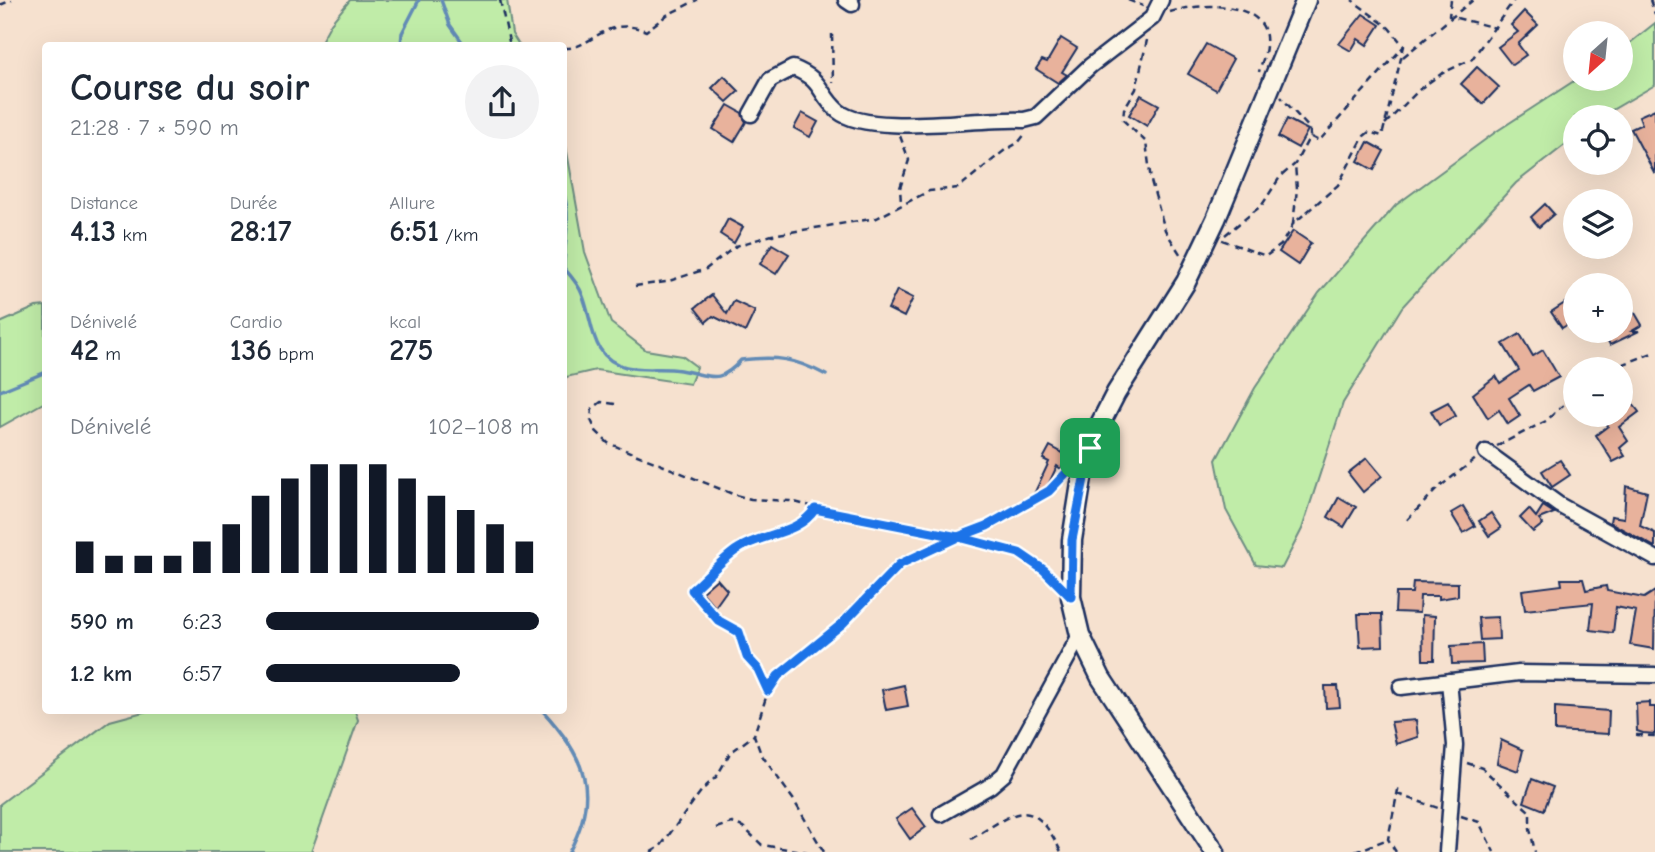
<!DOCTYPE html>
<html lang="fr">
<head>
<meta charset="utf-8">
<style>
  body { margin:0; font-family:"Comic Neue",sans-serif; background:#f2f2f3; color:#1f2937; height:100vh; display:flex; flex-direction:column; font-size:26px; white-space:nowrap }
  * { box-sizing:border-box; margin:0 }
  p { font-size:23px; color:#747a83 }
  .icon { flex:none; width:38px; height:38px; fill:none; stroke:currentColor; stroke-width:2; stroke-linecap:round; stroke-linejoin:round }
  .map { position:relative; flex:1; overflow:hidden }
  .details { position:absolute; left:42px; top:42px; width:525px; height:672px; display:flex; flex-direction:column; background:#fff; border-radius:7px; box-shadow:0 7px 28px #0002 }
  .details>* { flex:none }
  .needle { width:46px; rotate:207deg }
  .tools { position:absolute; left:1563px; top:21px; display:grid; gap:14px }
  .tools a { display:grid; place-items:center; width:70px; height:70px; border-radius:50%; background:#fff; box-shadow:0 7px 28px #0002; font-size:35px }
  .pin { position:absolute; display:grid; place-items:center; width:60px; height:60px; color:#fff; margin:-30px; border-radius:14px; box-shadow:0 4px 10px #0006 }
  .round { display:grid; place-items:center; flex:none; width:74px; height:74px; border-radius:37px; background:#f2f2f3 }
  .head { display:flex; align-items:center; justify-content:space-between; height:119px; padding:0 28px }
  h1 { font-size:38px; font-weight:700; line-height:52px }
  .stats { display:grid; grid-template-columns:repeat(3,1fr); gap:10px; height:119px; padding:7px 28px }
  .stats div { display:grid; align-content:center }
  .stats b { font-size:30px; font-weight:700 }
  .stats small { font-size:19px; font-weight:400 }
  .stats p { font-size:19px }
  .chart { height:196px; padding:14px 28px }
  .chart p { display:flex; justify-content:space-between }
  .chart svg { width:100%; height:126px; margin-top:7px; stroke:#111827; stroke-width:6 }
  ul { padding:0 28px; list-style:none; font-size:23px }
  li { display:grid; grid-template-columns:112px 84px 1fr; align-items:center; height:52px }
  li i { height:18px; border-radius:9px; background:#111827 }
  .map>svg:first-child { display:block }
  .green { fill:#c0eca8; stroke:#6e8e83; stroke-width:2 }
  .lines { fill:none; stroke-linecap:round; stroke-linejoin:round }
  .stream { stroke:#628bb6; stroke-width:3.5 }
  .building { fill:#e8b29c; stroke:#1b2f5e; stroke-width:2 }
  .minor-casing { stroke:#1b2f5e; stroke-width:19 }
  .tertiary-casing { stroke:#1b2f5e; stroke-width:23 }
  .path { stroke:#1b2f5e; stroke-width:2.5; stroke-dasharray:7 5; stroke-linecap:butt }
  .minor { stroke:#fcf5e5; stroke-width:14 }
  .tertiary { stroke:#fcf5e5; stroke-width:18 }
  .route-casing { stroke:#fff; stroke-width:14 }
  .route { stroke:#1a73e8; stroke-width:9 }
</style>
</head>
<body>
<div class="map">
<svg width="1655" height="852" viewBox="0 0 1655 852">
  <rect width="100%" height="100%" fill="#f6e1cf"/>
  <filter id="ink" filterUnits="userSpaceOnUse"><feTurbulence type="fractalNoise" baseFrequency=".0143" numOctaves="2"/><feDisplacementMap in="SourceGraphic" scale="14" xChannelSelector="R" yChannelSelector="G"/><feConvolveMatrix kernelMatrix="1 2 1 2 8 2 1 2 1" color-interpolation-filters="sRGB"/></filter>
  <g filter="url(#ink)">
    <g class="green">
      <polygon points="350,0 507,0 512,34 519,45 319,45 331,23"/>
      <polygon points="1655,23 1655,85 1600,117 1575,117 1575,137 1516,183 1402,307 1343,403 1302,529 1282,568 1256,565 1226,510 1216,460 1255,388 1319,293 1396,205 1497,131 1577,79 1620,79 1621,50"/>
      <polygon points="564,135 585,252 611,323 646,350 682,356 697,367 690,384 596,370 566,377 564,382"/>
      <polygon points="45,306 45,402 0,427 0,323 36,307"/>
      <polygon points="147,711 355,711 358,720 311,852 0,852 0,804 110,721"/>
    </g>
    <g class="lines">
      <g class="stream">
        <polyline points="441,0 450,25 465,46"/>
        <polyline points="401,46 402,33 419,0"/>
        <path d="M564 194C571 219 564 243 564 268"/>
        <path d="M564 268C570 275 579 285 582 294 594 322 589 358 626 367 644 371 662 367 680 370 710 375 718 386 741 360 777 356 794 358 826 375"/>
        <polyline points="0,391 46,372"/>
        <path d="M542 710C585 757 601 793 569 852"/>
      </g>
    </g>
    <g class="building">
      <polygon points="1524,11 1538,25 1518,44 1526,55 1512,65 1498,47 1518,32 1511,25"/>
      <polygon points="1363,14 1380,25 1367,45 1358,39 1351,51 1339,44"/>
      <polygon points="1061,38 1077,48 1062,72 1067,75 1058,83 1036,69 1042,60 1047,62"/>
      <polygon points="1206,44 1233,59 1216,90 1188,74"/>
      <polygon points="1477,67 1499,87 1483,104 1461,84"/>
      <polygon points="724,76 739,91 727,102 712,88"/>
      <polygon points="1141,95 1159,105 1147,126 1129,115"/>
      <polygon points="728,105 742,113 746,122 734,142 713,129"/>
      <polygon points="1655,109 1655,174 1631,129 1642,124 1639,116"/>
      <polygon points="802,113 818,122 810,137 794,128"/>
      <polygon points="1287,119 1308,130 1298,148 1278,137"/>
      <polygon points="1368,142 1384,151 1374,170 1358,161"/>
      <polygon points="1545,204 1554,214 1539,227 1531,217"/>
      <polygon points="728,219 743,227 734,243 720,234"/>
      <polygon points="1293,231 1311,243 1298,265 1279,252"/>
      <polygon points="772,244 789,254 776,274 760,264"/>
      <polygon points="897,290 913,298 904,317 888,309"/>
      <polygon points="712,295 727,314 734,301 755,311 745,332 713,316 706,322 695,308"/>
      <polygon points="1565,303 1575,320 1562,328 1551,312"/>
      <polygon points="1635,313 1642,325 1632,331 1639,331 1610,345 1603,331 1620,331 1620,320"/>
      <polygon points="1520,334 1533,356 1543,350 1559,377 1533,391 1529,385 1509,398 1520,416 1508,424 1499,410 1488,418 1473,394 1496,376 1500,383 1519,370 1503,344"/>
      <polygon points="1620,387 1639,412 1619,427 1628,441 1620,448 1625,456 1613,462 1596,435 1608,426 1606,422 1620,415"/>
      <polygon points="1448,402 1456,416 1439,425 1431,411"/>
      <polygon points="1050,446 1068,456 1061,469 1057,466 1042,498 1034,494 1049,462 1043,459"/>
      <polygon points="1367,458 1382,476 1363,492 1348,473"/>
      <polygon points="1560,460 1570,475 1552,487 1542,471"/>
      <polygon points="1626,486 1647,492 1640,526 1655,533 1655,547 1610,522 1611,516 1624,518"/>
      <polygon points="1339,497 1356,507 1344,527 1328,517"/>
      <polygon points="1463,506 1475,526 1463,533 1451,513"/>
      <polygon points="1543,506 1554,513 1539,519 1543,524 1533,532 1520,518 1529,509 1536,517"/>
      <polygon points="1491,513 1501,528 1489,536 1479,521"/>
      <polygon points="717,579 727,590 715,607 702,592"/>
      <polygon points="1561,579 1583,579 1586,590 1606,586 1607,591 1644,598 1655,591 1654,649 1630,645 1636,611 1616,607 1613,633 1590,630 1593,603 1525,610 1522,590 1562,585"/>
      <polygon points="1413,582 1458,583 1458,596 1439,599 1439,596 1420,596 1419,613 1395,612 1396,593 1412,593"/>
      <polygon points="1358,614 1382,614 1383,646 1360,647"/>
      <polygon points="1422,615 1435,616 1434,660 1423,660"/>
      <polygon points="1498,617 1499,639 1480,640 1478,618"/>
      <polygon points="1482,644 1483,663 1452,664 1451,646"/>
      <polygon points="904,685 908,706 886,710 882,690"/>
      <polygon points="1325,686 1338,686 1340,707 1326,708"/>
      <polygon points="1650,702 1650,707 1655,707 1655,734 1643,733 1637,731 1636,703"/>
      <polygon points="1555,707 1609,711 1608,734 1555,731"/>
      <polygon points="1416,720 1418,737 1396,744 1391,722"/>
      <polygon points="1501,740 1523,750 1518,771 1497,763"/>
      <polygon points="1532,779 1553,787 1544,810 1524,802"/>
      <polygon points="912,808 926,827 910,839 896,819"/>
    </g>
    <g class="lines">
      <defs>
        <g id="minor">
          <polyline points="846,0 852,4"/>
          <path d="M751 114 770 80 793 68C824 80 818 94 838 111 870 137 981 117 1024 120L1036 117 1090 66 1152 18 1161 0"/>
          <polyline points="1486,452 1559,505 1655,558"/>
          <polyline points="1401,687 1519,673 1655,675"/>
          <polyline points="941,814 990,786 1004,774 1080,635"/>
          <polyline points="1447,852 1455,745 1449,681"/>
        </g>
        <polyline id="tertiary" points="1215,852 1101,678 1080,635 1071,597 1072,540 1083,471 1097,430 1116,393 1186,282 1216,219 1306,0"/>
      </defs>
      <use href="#minor" class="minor-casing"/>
      <use href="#tertiary" class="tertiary-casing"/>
      <g class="path">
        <polyline points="500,0 510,46"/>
        <polyline points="1128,0 1143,6"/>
        <polyline points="1451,0 1449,16 1496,28"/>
        <polyline points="1650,0 1655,14"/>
        <polyline points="0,5 12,0"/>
        <path d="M1170 12C1201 2 1271 0 1266 45 1266 54 1261 63 1259 72"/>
        <polyline points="832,34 833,83"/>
        <polyline points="1147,40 1136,89 1124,109 1123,120 1146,142 1151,181 1165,230 1182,257"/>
        <path d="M564 48C592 50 604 14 646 31L667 15 697 0"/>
        <polyline points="1403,57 1473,0"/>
        <polyline points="1385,124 1421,88 1441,74 1472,59 1514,0"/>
        <polyline points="900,136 909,160 900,188 901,203"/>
        <polyline points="1311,137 1319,141 1404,46"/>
        <polyline points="1293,224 1297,189 1295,165"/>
        <polyline points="1225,235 1262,205 1280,177 1295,164 1310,136 1310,129 1281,97"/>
        <polyline points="1222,240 1266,256 1281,245 1293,224 1338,185 1364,136 1369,132 1382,136 1404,46 1389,28 1352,0"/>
        <polyline points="635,286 666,282 706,269 736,246 772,235 877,218 929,191 958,188 1005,150 1018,143 1025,134"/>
        <polyline points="1611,369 1655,352"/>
        <polyline points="615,404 601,402 592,409 591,420 596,431 608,443 735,495 751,499 790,501 895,526 994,544 1019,553 1057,582"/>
        <polyline points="1497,446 1546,421 1575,394"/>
        <polyline points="1407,520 1438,488 1477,458"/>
        <polyline points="768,691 758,669 747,657 739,632 719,621 692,590 738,548 782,533 814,510"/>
        <polyline points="1636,735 1655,736"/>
        <polyline points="1467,763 1482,768 1530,812 1530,829 1535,852"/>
        <polyline points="1397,794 1438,808"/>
        <polyline points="1461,816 1479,822 1494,852"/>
        <polyline points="716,828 732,823 743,827 762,845 807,852"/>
        <path d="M971 839C1017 811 1033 794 1061 852"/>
        <polyline points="651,852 660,847 702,790 717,776 730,753 754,735"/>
        <polyline points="824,852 793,799 761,754 754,735 768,691 786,668 842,624 899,564 987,526 1049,490 1068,470"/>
        <polyline points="1355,852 1388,839"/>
        <polyline points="1396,852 1388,839 1399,785"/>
      </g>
      <use href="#minor" class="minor"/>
      <use href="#tertiary" class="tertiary"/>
    </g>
  </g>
  <g class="lines" filter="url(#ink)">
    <defs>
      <path id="route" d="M1090 448 1049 491 987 526 958 537 815 509C798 535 762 533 738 549 722 559 707 577 692 590L719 621 739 632 747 657 758 669 768 691 778 676 842 624 900 564 958 537 1019 553 1044 570 1071 597 1072 540 1090 448"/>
    </defs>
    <use href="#route" class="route-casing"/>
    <use href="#route" class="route"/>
  </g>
</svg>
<div class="tools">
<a><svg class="needle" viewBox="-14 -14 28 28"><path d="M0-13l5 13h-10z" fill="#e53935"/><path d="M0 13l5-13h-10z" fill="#747a83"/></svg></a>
<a><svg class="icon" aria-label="locate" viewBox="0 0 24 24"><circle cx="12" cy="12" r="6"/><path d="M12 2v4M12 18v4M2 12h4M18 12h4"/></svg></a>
<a><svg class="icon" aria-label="layers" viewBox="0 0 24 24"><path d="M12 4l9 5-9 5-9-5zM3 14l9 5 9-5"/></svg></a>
<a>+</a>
<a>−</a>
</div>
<div class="pin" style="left:1090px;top:448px;background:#1e9e55"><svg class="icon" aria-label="arrive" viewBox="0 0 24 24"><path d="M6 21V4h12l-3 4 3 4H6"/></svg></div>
<section class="details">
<div class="head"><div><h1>Course du soir</h1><p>21:28 · 7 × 590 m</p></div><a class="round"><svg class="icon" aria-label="share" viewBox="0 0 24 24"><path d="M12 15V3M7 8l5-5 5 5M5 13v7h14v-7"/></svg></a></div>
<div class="stats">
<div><p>Distance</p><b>4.13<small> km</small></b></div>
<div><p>Durée</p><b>28:17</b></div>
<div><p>Allure</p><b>6:51<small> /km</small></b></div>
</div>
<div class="stats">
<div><p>Dénivelé</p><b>42<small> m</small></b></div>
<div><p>Cardio</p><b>136<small> bpm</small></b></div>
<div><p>kcal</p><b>275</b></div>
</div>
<div class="chart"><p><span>Dénivelé</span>102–108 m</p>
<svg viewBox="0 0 160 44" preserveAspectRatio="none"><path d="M5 44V33M15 44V38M25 44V38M35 44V38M45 44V33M55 44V27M65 44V17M75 44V11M85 44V6M95 44V6M105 44V6M115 44V11M125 44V17M135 44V22M145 44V27M155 44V33"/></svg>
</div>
<ul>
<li><b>590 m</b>6:23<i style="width:100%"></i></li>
<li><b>1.2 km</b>6:57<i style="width:71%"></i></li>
</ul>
</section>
</div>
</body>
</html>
